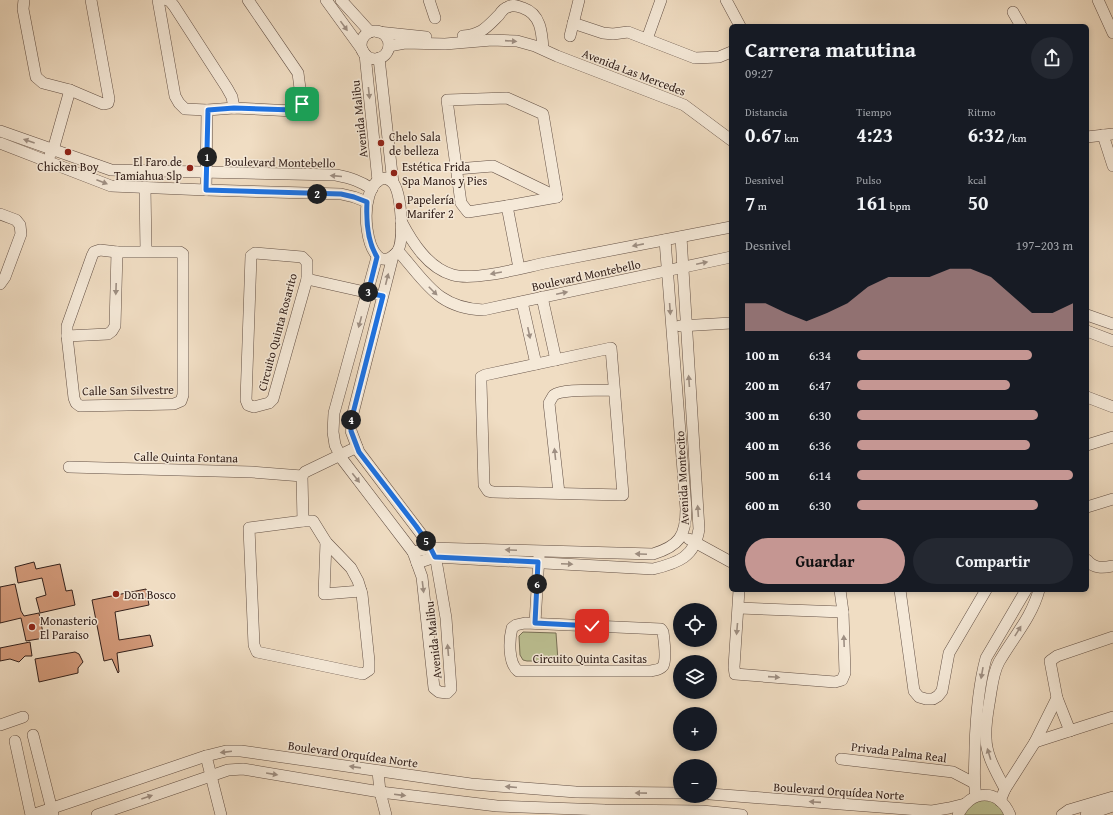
<!DOCTYPE html>
<html lang="es">
<head>
<meta charset="utf-8">
<style>
  body { margin:0; font-family:"Gentium Book Plus",serif; background:#242831; color:#f1f3f6; height:100vh; display:flex; flex-direction:column; font-size:15px; white-space:nowrap }
  * { box-sizing:border-box; margin:0 }
  p { font-size:13px; color:#9ea1a6 }
  .icon { flex:none; width:22px; height:22px; fill:none; stroke:currentColor; stroke-width:2; stroke-linecap:round; stroke-linejoin:round }
  .map { position:relative; flex:1; overflow:hidden }
  .drawer { position:absolute; left:729px; top:24px; width:360px; height:568px; display:flex; flex-direction:column; background:#171b24; border-radius:6px; box-shadow:0 2px 6px #0003 }
  .drawer>* { flex:none }
  .fabs { position:absolute; left:673px; top:603px; display:grid; gap:8px }
  .fabs a { display:grid; place-items:center; width:44px; height:44px; border-radius:50%; background:#171b24; box-shadow:0 2px 6px #0003; font-size:20px }
  .pin { position:absolute; display:grid; place-items:center; width:34px; height:34px; color:#fff; margin:-17px; border-radius:8px; box-shadow:0 2px 6px #0006 }
  .km { position:absolute; width:20px; height:20px; margin:-10px; border-radius:50%; background:#222; color:#fff; font-size:11px; line-height:20px; text-align:center }
  .round { display:grid; place-items:center; flex:none; width:42px; height:42px; border-radius:21px; background:#242831 }
  .summary { display:flex; align-items:center; justify-content:space-between; height:68px; padding:0 16px }
  h1 { font-size:22px; font-weight:600; line-height:30px }
  .stats { display:grid; grid-template-columns:repeat(3,1fr); gap:6px; height:68px; padding:4px 16px }
  .stats div { display:grid; align-content:center }
  .stats b { font-size:20px; font-weight:600 }
  .stats small { font-size:11px; font-weight:400 }
  .stats p { font-size:11px }
  .chart { height:112px; padding:8px 16px }
  .chart p { display:flex; justify-content:space-between }
  .chart svg { width:100%; height:72px; margin-top:4px; fill:#c59692; opacity:.7 }
  .cta { display:flex; gap:8px; margin-top:auto; padding:8px 16px }
  .cta a { flex:1; height:46px; border-radius:24px; background:#c59692; color:#111; font-size:16px; font-weight:600; line-height:46px; text-align:center }
  .cta a+a { background:#242831; color:#f1f3f6 }
  ul { padding:0 16px; list-style:none; font-size:13px }
  li { display:grid; grid-template-columns:64px 48px 1fr; align-items:center; height:30px }
  li i { height:10px; border-radius:5px; background:#c59692 }
  .map>svg:first-child { display:block }
  .green { fill:#bcc092; stroke:#787056 }
  .building { fill:#d29979; stroke:#34211b }
  .lines { fill:none; stroke-linecap:round; stroke-linejoin:round }
  .minor-casing { stroke:#635045; stroke-width:12 }
  .minor { stroke:#f5e9d8; stroke-width:11 }
  .oneway { fill:#9e8f83 }
  .route-casing { stroke:#fff; stroke-width:8 }
  .route { stroke:#1a73e8; stroke-width:5 }
  .poi-dot { fill:#8f2418; stroke:#f5e9d8; stroke-width:1.5 }
  .labels { text-anchor:middle; dominant-baseline:central; stroke-width:3; stroke-linejoin:round; paint-order:stroke }
  .street-label { font-size:12px; fill:#34211b; stroke:#f5e9d8 }
  .poi-label { font-size:12px; fill:#34211b; stroke:#f5e9d8; text-anchor:start }
</style>
</head>
<body>
<div class="map">
<svg width="1113" height="815" viewBox="0 0 1113 815">
  <rect width="100%" height="100%" fill="#f0ddc3"/>
  <filter id="stains"><feTurbulence type="fractalNoise" baseFrequency=".005" numOctaves="4"/><feColorMatrix values="0 0 0 0 .2 0 0 0 0 .09 0 0 0 0 .02 0 0 0 .5 -.17"/></filter>
  <radialGradient id="worn" r=".72"><stop offset=".6" stop-color="#630" stop-opacity="0"/><stop offset="1" stop-color="#630" stop-opacity=".3"/></radialGradient>
  <g class="green">
    <polygon points="523,632 556,633 558,661 527,661 523,660 520,655 519,636"/>
    <polygon points="985,795 1009,815 959,815"/>
  </g>
  <g class="building">
    <polygon points="34,562 36,569 60,564 66,591 72,590 75,605 40,613 36,598 46,595 42,578 18,583 15,567"/>
    <polygon points="15,584 21,611 24,616 39,613 44,638 26,641 21,618 0,623 0,587"/>
    <polygon points="146,589 149,605 115,612 119,640 150,635 153,646 117,653 119,672 118,673 112,659 104,661 92,600"/>
    <polygon points="30,642 32,656 25,656 19,662 10,659 0,661 0,648"/>
    <polygon points="75,652 79,654 83,662 78,668 78,673 39,682 35,659"/>
  </g>
  <g class="lines">
    <defs>
      <g id="minor">
        <polyline points="24,0 23,9 36,77 43,83 70,90 103,104 108,103 109,99 91,0"/>
        <polyline points="158,0 175,96 179,103 185,109 207,110 234,108 294,111 302,104 298,73 248,0"/>
        <polyline points="167,0 170,1 174,6 227,88 232,97 234,108"/>
        <polyline points="326,0 363,51"/>
        <polyline points="341,0 370,32"/>
        <polyline points="429,0 435,18"/>
        <polyline points="726,0 740,26"/>
        <polyline points="1098,0 1113,33"/>
        <polyline points="1013,12 1021,26"/>
        <polyline points="573,23 603,33 613,34 628,32 695,58 719,57 731,52"/>
        <circle cx="375" cy="45" r="14"/>
        <polyline points="378,32 426,37"/>
        <path d="M463 36C482 34 486 28 499 15 501 12 504 8 508 7 513 4 518 6 523 8 541 14 542 33 543 49"/>
        <polyline points="570,36 579,0"/>
        <polyline points="647,39 661,0"/>
        <polyline points="389,46 405,43 445,44 492,40 517,41 535,46 557,56 684,105 731,140"/>
        <polyline points="365,54 378,181"/>
        <polyline points="379,58 393,183"/>
        <polygon points="507,98 543,114 557,197 507,206 468,212 461,203 447,100"/>
        <path d="M0 131 111 170 336 175C351 178 360 181 372 189"/>
        <polyline points="1103,135 1113,166"/>
        <polyline points="1087,137 1113,134"/>
        <polyline points="0,143 111,186 206,190 341,194 354,197 367,202"/>
        <polyline points="50,155 53,150 70,90"/>
        <polyline points="456,169 493,166 557,197"/>
        <path d="M386 178C389 180 392 181 394 184 401 195 405 242 397 252 366 288 352 180 386 178Z"/>
        <polyline points="145,187 146,251"/>
        <polyline points="206,190 207,110"/>
        <polyline points="507,206 519,268"/>
        <polyline points="0,214 16,220 20,225 21,234 5,277 0,284"/>
        <path d="M401 221C412 242 428 268 453 275 475 281 521 268 545 263 607 251 669 239 731 227"/>
        <polygon points="100,250 117,252 180,252 183,254 183,395 181,401 174,404 80,406 76,403 74,398 67,336 67,326 92,256 94,252"/>
        <path d="M398 251C426 282 437 308 483 310L731 257"/>
        <polygon points="255,253 302,257 307,262 307,279 273,399 269,403 254,407 248,405 246,400 251,256"/>
        <polyline points="377,257 334,413 333,432 335,445 342,459 413,552 422,577 434,688 439,692 447,693 451,689 446,618 436,560 428,543 359,452 351,431 351,421 393,256"/>
        <polyline points="307,279 374,294"/>
        <polyline points="542,297 556,360"/>
        <polyline points="522,302 536,364"/>
        <polyline points="1087,315 1113,324"/>
        <polyline points="680,326 731,323"/>
        <polyline points="1087,331 1113,341"/>
        <polyline points="67,336 108,334 112,331 115,326 117,252"/>
        <polygon points="611,348 623,495 493,492 488,491 484,485 481,383 481,377 485,375"/>
        <polyline points="1087,397 1113,407"/>
        <polyline points="1087,445 1113,437"/>
        <polyline points="69,467 252,472 302,476"/>
        <path d="M559 493 549 403C551 400 552 397 554 395 563 388 601 391 614 390"/>
        <polyline points="1087,507 1113,499"/>
        <polygon points="303,521 313,521 326,542 351,568 358,581 362,594 369,661 369,670 363,674 257,652 254,645 249,528"/>
        <polyline points="303,521 302,476 305,472 357,447"/>
        <polyline points="689,539 731,562"/>
        <polyline points="326,542 324,594 361,591"/>
        <path d="M413 552 431 548 653 554C679 546 686 536 686 509L665 240"/>
        <path d="M1087 560C1094 569 1103 568 1113 566"/>
        <path d="M417 563 435 557 653 569C678 563 695 557 699 529L681 237"/>
        <polyline points="739,590 734,667 735,674 835,682 842,680 845,673 843,612 840,590"/>
        <polyline points="900,590 914,691 919,697 926,699 933,699 938,696 942,691 949,653 986,590"/>
        <polyline points="739,608 843,612"/>
        <path d="M525 623 661 629 663 632C664 640 667 659 663 666 660 670 655 670 651 671H518C508 663 509 640 512 628L516 625Z"/>
        <polyline points="535,623 539,556"/>
        <polyline points="0,725 23,717"/>
        <polyline points="1070,731 1057,698 1050,661 1057,656 1113,637"/>
        <polyline points="33,735 53,814"/>
        <polyline points="15,741 31,815"/>
        <polyline points="1035,742 1113,717"/>
        <polyline points="206,756 221,815"/>
        <polyline points="841,759 953,772 974,783"/>
        <polyline points="378,771 380,792 386,815"/>
        <path d="M1005 789C997 773 986 756 986 738 985 724 988 711 990 698 992 686 993 673 999 662 1012 639 1032 617 1039 590"/>
        <polyline points="710,794 932,811 949,808 965,804"/>
        <path d="M976 796C973 780 975 764 975 747 976 717 978 687 986 658L1026 590"/>
        <polyline points="1000,801 1005,789 1035,742 1057,698"/>
        <polyline points="32,815 206,756 226,751 241,751 471,784 576,792 680,793"/>
        <polyline points="97,815 228,770 243,769 380,792 497,806 605,810 702,811 742,815"/>
        <path d="M958 815C970 789 999 788 1010 815"/>
        <polyline points="1062,815 1069,810 1113,797"/>
        <polyline points="1086,815 1113,806"/>
      </g>
    </defs>
    <use href="#minor" class="minor-casing"/>
    <use href="#minor" class="minor"/>
  </g>
  <defs><path id="oneway-solid" d="M-6-.8H1V-3.2L6.5 0L1 3.2V.8H-6Z"/></defs>
  <g class="oneway">
    <use href="#oneway-solid" transform="translate(344 26) rotate(54)"/>
    <use href="#oneway-solid" transform="translate(511 41) rotate(4)"/>
    <use href="#oneway-solid" transform="translate(369 93) rotate(84)"/>
    <use href="#oneway-solid" transform="translate(29 141) rotate(-161)"/>
    <use href="#oneway-solid" transform="translate(336 176) rotate(-175)"/>
    <use href="#oneway-solid" transform="translate(102 182) rotate(21)"/>
    <use href="#oneway-solid" transform="translate(638 245) rotate(169)"/>
    <use href="#oneway-solid" transform="translate(702 263) rotate(-12)"/>
    <use href="#oneway-solid" transform="translate(496 273) rotate(170)"/>
    <use href="#oneway-solid" transform="translate(387 279) rotate(-76)"/>
    <use href="#oneway-solid" transform="translate(116 289) rotate(92)"/>
    <use href="#oneway-solid" transform="translate(433 291) rotate(45)"/>
    <use href="#oneway-solid" transform="translate(562 293) rotate(-12)"/>
    <use href="#oneway-solid" transform="translate(670 309) rotate(86)"/>
    <use href="#oneway-solid" transform="translate(360 322) rotate(105)"/>
    <use href="#oneway-solid" transform="translate(529 333) rotate(78)"/>
    <use href="#oneway-solid" transform="translate(689 381) rotate(-94)"/>
    <use href="#oneway-solid" transform="translate(555 454) rotate(-96)"/>
    <use href="#oneway-solid" transform="translate(356 478) rotate(52)"/>
    <use href="#oneway-solid" transform="translate(698 511) rotate(-94)"/>
    <use href="#oneway-solid" transform="translate(511 550) rotate(-178)"/>
    <use href="#oneway-solid" transform="translate(641 554) rotate(-178)"/>
    <use href="#oneway-solid" transform="translate(567 564) rotate(3)"/>
    <use href="#oneway-solid" transform="translate(423 587) rotate(83)"/>
    <use href="#oneway-solid" transform="translate(737 629) rotate(95)"/>
    <use href="#oneway-solid" transform="translate(1018 631) rotate(-58)"/>
    <use href="#oneway-solid" transform="translate(844 641) rotate(-92)"/>
    <use href="#oneway-solid" transform="translate(448 650) rotate(-95)"/>
    <use href="#oneway-solid" transform="translate(982 673) rotate(100)"/>
    <use href="#oneway-solid" transform="translate(774 677) rotate(4)"/>
    <use href="#oneway-solid" transform="translate(226 752) rotate(173)"/>
    <use href="#oneway-solid" transform="translate(989 754) rotate(-107)"/>
    <use href="#oneway-solid" transform="translate(355 767) rotate(-172)"/>
    <use href="#oneway-solid" transform="translate(272 774) rotate(9)"/>
    <use href="#oneway-solid" transform="translate(511 787) rotate(-175)"/>
    <use href="#oneway-solid" transform="translate(641 793) rotate(-179)"/>
    <use href="#oneway-solid" transform="translate(400 795) rotate(7)"/>
    <use href="#oneway-solid" transform="translate(147 797) rotate(-19)"/>
    <use href="#oneway-solid" transform="translate(815 802) rotate(-176)"/>
  </g>
  <g class="lines">
    <defs>
      <path id="route" d="M302 104 294 110 234 108 208 110 206 190 341 194 354 197 367 202C366 221 367 241 377 257L368 293 383 296 351 421V431L359 452 416 526 428 543 435 557 538 562 535 623 592 626"/>
    </defs>
    <use href="#route" class="route-casing"/>
    <use href="#route" class="route"/>
  </g>
  <g class="poi-dot">
    <circle cx="381" cy="143" r="4"/>
    <circle cx="68" cy="152" r="4"/>
    <circle cx="190" cy="168" r="4"/>
    <circle cx="394" cy="173" r="4"/>
    <circle cx="399" cy="206" r="4"/>
    <circle cx="116" cy="594" r="4"/>
    <circle cx="32" cy="627" r="4"/>
  </g>
  <g class="labels">
    <g class="street-label">
      <text transform="translate(634 72) rotate(21)">Avenida Las Mercedes</text>
      <text transform="translate(359 119) rotate(-96)">Avenida Malibu</text>
      <text transform="translate(280 162) rotate(1)">Boulevard Montebello</text>
      <text transform="translate(586 275) rotate(-12)">Boulevard Montebello</text>
      <text transform="translate(277 332) rotate(-75)">Circuito Quinta Rosarito</text>
      <text transform="translate(128 390) rotate(-1)">Calle San Silvestre</text>
      <text transform="translate(186 457) rotate(1)">Calle Quinta Fontana</text>
      <text transform="translate(682 478) rotate(-93)">Avenida Montecito</text>
      <text transform="translate(433 640) rotate(-96)">Avenida Malibu</text>
      <text x="590" y="658">Circuito Quinta Casitas</text>
      <text transform="translate(899 752) rotate(7)">Privada Palma Real</text>
      <text transform="translate(353 754) rotate(8)">Boulevard Orquídea Norte</text>
      <text transform="translate(839 791) rotate(4)">Boulevard Orquídea Norte</text>
    </g>
    <g class="poi-label">
      <text x="389" y="136">Chelo Sala<tspan x="389" dy="14">de belleza</tspan></text>
      <text x="182" y="161" text-anchor="end">El Faro de<tspan x="182" dy="14">Tamiahua Slp</tspan></text>
      <text x="68" y="166" text-anchor="middle">Chicken Boy</text>
      <text x="402" y="166">Estética Frida<tspan x="402" dy="14">Spa Manos y Pies</tspan></text>
      <text x="407" y="199">Papelería<tspan x="407" dy="14">Marifer 2</tspan></text>
      <text x="124" y="594">Don Bosco</text>
      <text x="40" y="620">Monasterio<tspan x="40" dy="14">El Paraiso</tspan></text>
    </g>
  </g>
  <rect width="100%" height="100%" filter="url(#stains)"/>
  <rect width="100%" height="100%" fill="url(#worn)"/>
</svg>
<div class="fabs">
<a><svg class="icon" aria-label="locate" viewBox="0 0 24 24"><circle cx="12" cy="12" r="6"/><path d="M12 2v4M12 18v4M2 12h4M18 12h4"/></svg></a>
<a><svg class="icon" aria-label="layers" viewBox="0 0 24 24"><path d="M12 4l9 5-9 5-9-5zM3 14l9 5 9-5"/></svg></a>
<a>+</a>
<a>−</a>
</div>
<div class="pin" style="left:302px;top:104px;background:#1e9e55"><svg class="icon" aria-label="arrive" viewBox="0 0 24 24"><path d="M6 21V4h12l-3 4 3 4H6"/></svg></div>
<div class="pin" style="left:592px;top:626px;background:#d93025"><svg class="icon" aria-label="check" viewBox="0 0 24 24"><path d="M5 12l5 5 9-10"/></svg></div>
<b class="km" style="left:207px;top:157px">1</b>
<b class="km" style="left:317px;top:194px">2</b>
<b class="km" style="left:368px;top:292px">3</b>
<b class="km" style="left:351px;top:420px">4</b>
<b class="km" style="left:426px;top:541px">5</b>
<b class="km" style="left:537px;top:584px">6</b>
<section class="drawer">
<div class="summary"><div><h1>Carrera matutina</h1><p>09:27</p></div><a class="round"><svg class="icon" aria-label="share" viewBox="0 0 24 24"><path d="M12 15V3M7 8l5-5 5 5M5 13v7h14v-7"/></svg></a></div>
<div class="stats">
<div><p>Distancia</p><b>0.67<small> km</small></b></div>
<div><p>Tiempo</p><b>4:23</b></div>
<div><p>Ritmo</p><b>6:32<small> /km</small></b></div>
</div>
<div class="stats">
<div><p>Desnivel</p><b>7<small> m</small></b></div>
<div><p>Pulso</p><b>161<small> bpm</small></b></div>
<div><p>kcal</p><b>50</b></div>
</div>
<div class="chart"><p><span>Desnivel</span>197–203 m</p>
<svg viewBox="0 0 160 44" preserveAspectRatio="none"><path d="M0 44V27L10 27L20 33L30 38L40 33L50 27L60 17L70 11L80 11L90 11L100 6L110 6L120 11L130 22L140 33L150 33L160 27V44z"/></svg>
</div>
<ul>
<li><b>100 m</b>6:34<i style="width:81%"></i></li>
<li><b>200 m</b>6:47<i style="width:71%"></i></li>
<li><b>300 m</b>6:30<i style="width:84%"></i></li>
<li><b>400 m</b>6:36<i style="width:80%"></i></li>
<li><b>500 m</b>6:14<i style="width:100%"></i></li>
<li><b>600 m</b>6:30<i style="width:84%"></i></li>
</ul>
<div class="cta"><a>Guardar</a><a>Compartir</a></div>
</section>
</div>
</body>
</html>
